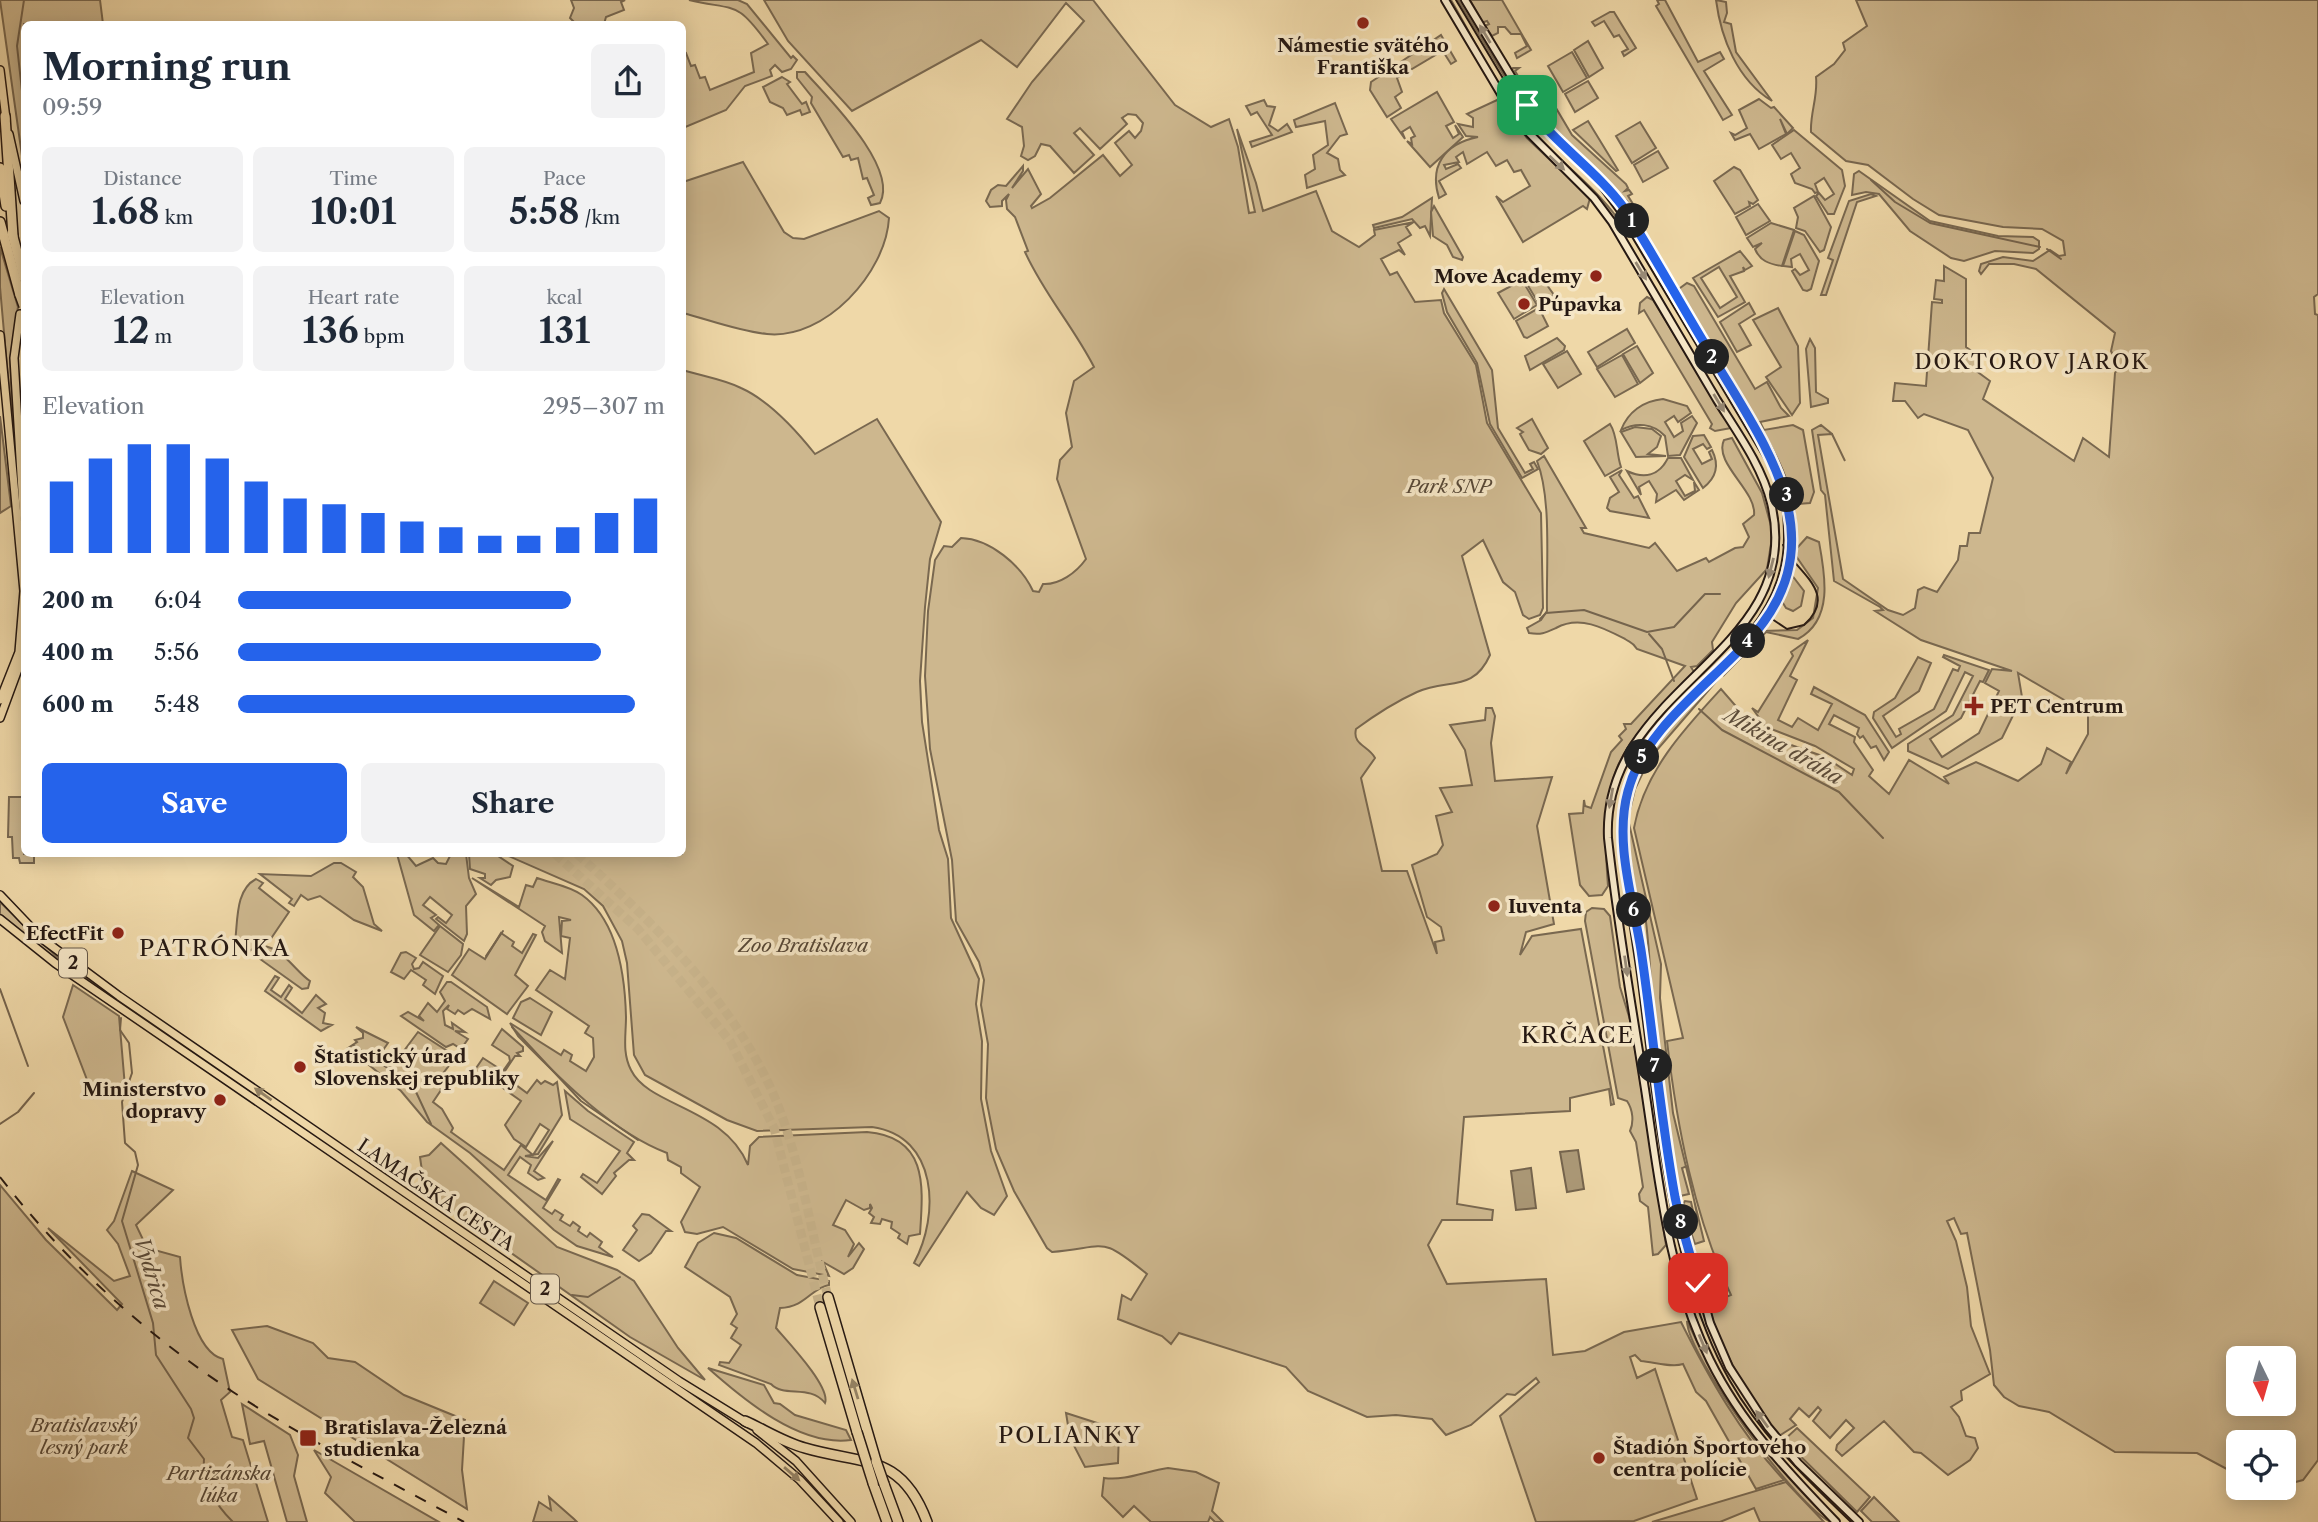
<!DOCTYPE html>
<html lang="en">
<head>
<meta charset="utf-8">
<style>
  body { margin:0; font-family:"Libre Caslon Text",serif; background:#f2f2f3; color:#1f2937; height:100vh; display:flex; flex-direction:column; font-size:26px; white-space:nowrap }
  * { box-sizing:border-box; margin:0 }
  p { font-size:23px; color:#747a83 }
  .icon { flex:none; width:38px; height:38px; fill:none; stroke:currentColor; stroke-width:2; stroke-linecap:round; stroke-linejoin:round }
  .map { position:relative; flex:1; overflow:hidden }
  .drawer { position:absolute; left:21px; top:21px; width:665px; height:836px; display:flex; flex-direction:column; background:#fff; border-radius:10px; box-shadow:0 4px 18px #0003 }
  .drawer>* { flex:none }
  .needle { width:46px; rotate:175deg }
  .buttons { position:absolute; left:2226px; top:1346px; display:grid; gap:14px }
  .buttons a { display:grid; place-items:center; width:70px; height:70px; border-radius:10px; background:#fff; box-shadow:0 4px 18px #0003; font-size:35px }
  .pin { position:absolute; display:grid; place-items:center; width:60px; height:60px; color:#fff; margin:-30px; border-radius:14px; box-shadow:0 4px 10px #0006 }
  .km { position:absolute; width:35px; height:35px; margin:-18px; border-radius:50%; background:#222; color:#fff; font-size:19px; line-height:35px; text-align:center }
  .round { display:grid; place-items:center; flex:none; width:74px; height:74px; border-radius:10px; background:#f2f2f3 }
  .summary { display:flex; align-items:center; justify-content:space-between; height:119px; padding:0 21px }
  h1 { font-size:38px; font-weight:800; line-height:52px }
  .metrics { display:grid; grid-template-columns:repeat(3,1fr); gap:10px; height:119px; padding:7px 21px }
  .metrics div { display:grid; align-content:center; border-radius:10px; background:#f2f2f3; text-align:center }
  .metrics b { font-size:35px; font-weight:800 }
  .metrics small { font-size:19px; font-weight:400 }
  .metrics p { font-size:19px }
  .chart { height:196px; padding:14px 21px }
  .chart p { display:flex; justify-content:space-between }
  .chart svg { width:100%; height:126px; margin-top:7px; stroke:#2563eb; stroke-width:6 }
  .action { display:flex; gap:14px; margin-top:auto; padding:14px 21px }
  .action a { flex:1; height:80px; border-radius:10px; background:#2563eb; color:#fff; font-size:28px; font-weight:800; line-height:80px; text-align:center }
  .action a+a { background:#f2f2f3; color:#1f2937 }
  ul { padding:0 21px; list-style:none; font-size:23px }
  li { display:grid; grid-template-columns:112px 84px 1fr; align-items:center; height:52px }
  li i { height:18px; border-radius:9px; background:#2563eb }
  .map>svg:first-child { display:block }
  .green { fill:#cdb78e; stroke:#796850; stroke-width:2; fill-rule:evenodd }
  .water { fill:#aa9775; stroke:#75644d; stroke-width:2 }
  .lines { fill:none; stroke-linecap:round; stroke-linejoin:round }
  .stream { stroke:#75644d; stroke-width:2 }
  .motorway-tunnel { stroke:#c7b28a; stroke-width:9; stroke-dasharray:9 4.5; stroke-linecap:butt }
  .secondary-casing { stroke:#251812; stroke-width:10 }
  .primary-casing { stroke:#251812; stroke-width:10 }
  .motorway-casing { stroke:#251812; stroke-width:12 }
  .secondary { stroke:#f5e6c6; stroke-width:6 }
  .primary { stroke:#efd8a8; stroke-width:7 }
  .motorway { stroke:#efd8a8; stroke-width:9 }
  .tram { stroke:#251812; stroke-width:2 }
  .rail { stroke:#251812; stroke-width:2; stroke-dasharray:12 12; stroke-linecap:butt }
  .motorway-bridge-casing { stroke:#251812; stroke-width:12; stroke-linecap:butt }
  .motorway-bridge { stroke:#efd8a8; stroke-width:9 }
  .oneway { fill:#978975 }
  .oneway2 { fill:#948264 }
  .route-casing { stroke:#fff; stroke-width:14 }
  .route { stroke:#2563eb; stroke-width:9 }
  .poi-dot { fill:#8f2418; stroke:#f5e6c6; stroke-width:2.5 }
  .labels { text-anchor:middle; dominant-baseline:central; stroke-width:7; stroke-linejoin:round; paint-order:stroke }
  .shield { fill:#f5e6c6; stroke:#635648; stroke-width:2 }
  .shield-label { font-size:18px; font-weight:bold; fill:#251812 }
  .poi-label { font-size:19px; font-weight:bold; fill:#251812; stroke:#f5e6c6; text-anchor:start }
  .park-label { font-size:19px; font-style:italic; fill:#574837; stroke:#f5e6c6 }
  .street-label { font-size:19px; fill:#251812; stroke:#f5e6c6 }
  .neighbourhood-label { font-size:21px; letter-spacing:2px; fill:#251812; stroke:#f5e6c6 }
  .water-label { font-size:21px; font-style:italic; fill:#5a4b3a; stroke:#f5e6c6 }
  .quarter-label { font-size:23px; letter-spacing:2px; fill:#251812; stroke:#f5e6c6 }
</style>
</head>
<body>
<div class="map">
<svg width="2318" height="1522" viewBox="0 0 2318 1522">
  <rect width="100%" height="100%" fill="#efd8a8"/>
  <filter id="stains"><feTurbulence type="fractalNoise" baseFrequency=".00286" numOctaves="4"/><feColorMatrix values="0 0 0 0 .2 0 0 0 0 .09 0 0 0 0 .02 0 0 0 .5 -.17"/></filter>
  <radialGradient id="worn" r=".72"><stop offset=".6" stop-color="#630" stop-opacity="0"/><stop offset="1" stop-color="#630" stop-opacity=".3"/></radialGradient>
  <g class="green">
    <polygon points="0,0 100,0 103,24 24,24 24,155 22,156"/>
    <polygon points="571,0 625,0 621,2 624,10 606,17 604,24 576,24 570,18 574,8"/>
    <path d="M689 0H738L747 4 791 58 793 56 797 60 791 69 782 72 775 65 770 70 772 76 745 86 726 110 683 128V54L686 53 691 66 695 65 700 78 705 77 710 90 754 72 751 53 768 44C736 0 737 11 689 0Z"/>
    <path d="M764 0H1093L1175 105 1211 127 1229 119 1238 147 1249 213 1255 212 1237 129 1256 183 1263 211 1316 191 1332 231 1359 247 1375 235 1374 230 1414 222 1406 227 1411 235 1398 243 1405 255 1399 250 1381 259 1390 275 1397 272 1415 302 1441 300 1444 313 1476 365 1487 423 1541 513 1543 608 1540 615 1529 619 1523 615 1515 592 1503 582 1483 540 1462 556 1490 655C1473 693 1448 678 1417 692 1395 702 1375 715 1356 729 1352 745 1369 746 1375 758L1361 778 1382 871H1407L1437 954 1435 942 1444 940 1441 927 1427 917 1412 865 1437 854 1443 845 1436 816 1452 812 1440 788 1472 785 1465 750 1450 725 1485 720 1486 708H1492L1495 716 1491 743 1495 781 1552 777 1537 826 1554 924 1526 932 1520 955 1532 936 1581 929 1614 1104 1611 1105 1609 1089 1570 1098V1111L1464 1117 1457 1204 1493 1210 1492 1220H1442L1428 1245 1447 1284 1546 1279 1553 1355 1585 1351 1624 1332 1681 1322C1709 1378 1740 1433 1784 1480L1756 1489 1706 1401 1696 1392 1683 1364C1672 1368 1654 1362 1641 1361L1635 1355 1630 1357 1637 1378 1655 1369 1697 1499 1634 1521 1536 1522 1500 1416 1539 1382 1536 1378 1515 1395 1507 1394 1471 1425 1446 1435 1432 1419 1396 1415 1367 1417 1308 1391 1286 1367 1179 1333 1171 1344 1162 1336 1118 1319 1122 1295 1131 1300 1147 1274C1099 1235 1109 1247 1052 1252L1047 1248 1014 1191 996 1149 986 1098 988 1044 981 1005 984 980 979 962 956 921 952 860 930 749 925 676 928 611 935 560 944 546 952 547 961 538C990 539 1021 565 1033 591L1039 592 1043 584C1059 585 1076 573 1086 559L1057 479 1060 460 1072 447 1066 413 1074 381 1094 367C1073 326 1044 294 1025 252L1028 251 1015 217 1007 209 1006 200 1009 194 1002 201V206L990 207 986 201 991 190 998 185 1006 186 1023 166V171L1012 188 1028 169 1041 194 1031 206 1032 208 1050 198 1103 155 1120 176 1132 165 1115 143 1129 131 1135 138 1141 131 1143 123 1136 115 1128 114 1122 118 1127 124 1100 149 1080 128 1074 133 1094 155 1074 173 1050 146 1041 144 1035 156 1028 160 1021 156 1024 146 1022 127 1007 119 1032 82 1084 21 1066 3 1017 67 981 40 852 111 788 41Z"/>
    <path d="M1448 0H1451C1475 41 1497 89 1527 125 1556 159 1592 183 1618 219L1615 221 1589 189 1524 125Z"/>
    <polygon points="1458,0 1461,0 1532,117 1607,190 1625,215 1622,217 1599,185 1531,120"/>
    <polygon points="1468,0 1480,18 1470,0 1502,0 1531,50 1517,58 1515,53 1527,46 1521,34 1511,34 1505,27 1498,27 1498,33 1492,36 1485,26 1489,24 1487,21 1481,23"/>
    <polygon points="1657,0 1665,0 1698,62 1720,52 1724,59 1704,71 1732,115 1723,120 1656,6 1659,4"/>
    <path d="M1716 0 1726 2 1727 13 1724 22 1731 24 1736 52 1772 101C1737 80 1721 38 1716 0Z"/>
    <path d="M1856 0H2318V294L2314 297 2315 314 2318 315V1460L2303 1480 2284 1485V1442H2238V1475L2197 1453 2115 1452 2049 1412 2019 1406 2004 1397 1994 1385 1990 1350 1967 1233 1961 1234 1954 1218 1947 1221 1956 1241 1967 1287 1971 1326 1990 1374 1961 1391 1962 1400 1951 1407 1959 1417 1966 1436 1975 1438 1978 1448 1970 1460 1948 1475 1921 1453 1914 1452 1884 1421 1842 1456 1836 1450 1837 1445 1854 1428 1846 1420 1830 1438 1813 1421 1821 1410 1818 1407 1809 1417 1799 1408 1790 1419 1796 1425 1779 1436C1744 1390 1715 1342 1703 1285L1718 1280 1726 1297 1731 1295C1694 1216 1677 1127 1667 1041L1683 1038 1634 828C1644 772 1684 729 1721 689L1760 734 1825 757 1852 775 1854 769 1815 746 1766 727 1752 708 1758 712 1793 656 1791 652 1808 640 1790 676 1797 680 1778 720 1792 727 1798 718 1818 730 1832 704 1811 694 1814 687 1865 715 1889 752 1884 760 1876 746 1871 748 1863 736 1860 738 1857 734 1859 728 1834 715 1829 724 1855 737 1854 742 1873 770 1869 776 1889 794 1909 760 1949 784 1944 777 1976 762 2018 781 2041 764 2047 748 2071 762 2066 774 2088 734V714L2018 673 2022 697 2002 738 1948 769 1908 751V744L1953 715 1973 676 1965 672 1946 711 1892 748 1873 718 1874 712 1895 698 1918 657 1931 663 1919 691 1883 716 1896 737 1901 734 1899 729 1934 709 1953 669 1958 671 1960 666 1943 657 1944 655 1989 670 1983 682 1980 681 1961 718 1930 739 1942 757 1979 733 1999 691 1985 683 1992 669 2012 671 1921 640 1875 611 1883 610 1880 607 1834 581 1825 495 1821 490 1812 430 1821 425 1832 434 1845 461 1832 434 1818 435 1843 579 1888 610 1903 615 1915 608 1918 590 1924 587 1937 592 1958 560 1960 546H1967L1969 533H1980L1993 478 1968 430 1924 414 1918 418 1905 401H1893L1895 383 1926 386 1932 302 1942 303V300L1934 299 1936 280 1944 281V266L1966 279V347L1977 355 1975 370 1990 381 1983 399 2074 461 2083 438 2109 457 2115 373 2119 367 2111 351 2115 333 2036 269 2014 264H1989L1981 274 1979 271 1981 264 2003 257 2033 261 2050 250 2059 256 2065 255 2063 241 2042 229 2003 227 1939 215 1913 199 1868 165 1846 161 1811 132C1810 113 1818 97 1816 77L1834 64 1845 50 1843 43 1867 26ZM2238 1358H2284V1404H2238Z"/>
    <polygon points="1610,12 1614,12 1636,48 1624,56 1622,52 1628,49 1619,35 1614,37 1604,21 1595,26 1592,22"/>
    <polygon points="1441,35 1456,61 1451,64 1444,53 1439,53 1397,78 1402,92 1395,97 1401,108 1387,117 1370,90 1371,82"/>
    <polygon points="1588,41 1603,68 1589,77 1574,50"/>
    <polygon points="1572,52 1587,78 1563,92 1548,66"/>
    <polygon points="1513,68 1519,68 1515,71 1538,109 1553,103 1572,135 1626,184 1628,188 1625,191 1629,190 1632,194 1628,196 1633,204 1630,206 1626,200 1627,208 1606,179 1540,117 1511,73"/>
    <path d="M797 72H805C827 97 899 167 880 203L871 205 868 198 874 195 867 178 863 179 858 158 851 160 849 155 843 157 811 103 812 97 797 78Z"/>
    <polygon points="782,77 790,82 787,84 802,104 806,102 810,112 802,115 800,110 787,115 783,108 770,102 763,87"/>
    <polygon points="1588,81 1598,98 1575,112 1565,94"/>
    <polygon points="1437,92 1454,122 1446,126 1453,138 1459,134 1455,125 1463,137 1430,167 1407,141 1412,144 1411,138 1415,136 1410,127 1402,132 1405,139 1391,119"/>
    <polygon points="1759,99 1771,108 1774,107 1793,128 1787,134 1780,119 1786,134 1759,149 1750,134 1735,140 1731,133 1735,135 1747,128 1739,110"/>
    <polygon points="1264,100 1267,106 1275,107 1269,125 1278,131 1287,124 1292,132 1252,147 1250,142 1272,135 1257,112 1251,115 1246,106"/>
    <path d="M1497 100 1527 138 1590 198 1587 209 1583 206 1523 242 1496 196 1503 202 1530 186 1521 170 1514 172 1507 160 1496 166 1487 152 1467 164 1463 152 1456 157 1459 162 1444 165 1446 169 1458 164 1461 168 1439 181 1446 194 1439 198C1429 166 1444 144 1478 137L1466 136 1458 124 1473 127V118L1467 114Z"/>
    <polygon points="1335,103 1347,134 1340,136 1327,153 1338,159 1340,170 1345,175 1307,188 1305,175 1315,169 1313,155 1328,145 1325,121 1296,127 1294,120"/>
    <polygon points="1588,121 1618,170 1616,171 1573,130"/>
    <polygon points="1640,122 1656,148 1632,163 1616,136"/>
    <polygon points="1794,130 1842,170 1845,186 1834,214 1828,214 1816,196 1819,193 1825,200 1834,194 1824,178 1815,184 1818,192 1815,193 1812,189 1795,183 1791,174 1800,168 1791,153 1781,159 1772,145"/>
    <polygon points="1658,151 1668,168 1643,182 1634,165"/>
    <path d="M743 162 784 232 793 238 804 239 879 211 889 218C886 273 825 340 767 334 738 331 710 320 683 313V182Z"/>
    <polygon points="1734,167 1740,170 1758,200 1753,204 1749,202 1750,206 1735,214 1714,181"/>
    <polygon points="1859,171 1930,221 1998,236 2033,237 2039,241 2039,249 2033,253 1995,251 1964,261 1951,258 1910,231 1879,194 1866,192 1852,195 1854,174"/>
    <polygon points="1871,194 1876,196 1857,202 1826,295 1821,295 1833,260 1828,258 1849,201"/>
    <polygon points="1814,196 1831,227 1824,250 1820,252 1805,231 1796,228 1798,217 1794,208"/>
    <polygon points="1432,198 1430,236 1425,226 1420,228 1412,219 1374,228 1373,225 1402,217"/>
    <polygon points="1758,204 1770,221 1746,235 1736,217"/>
    <polygon points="1434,206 1463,257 1462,260 1453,257 1447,245 1433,236 1431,212"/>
    <path d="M1771 223 1794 230 1782 266C1769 264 1760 261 1755 249L1762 243 1753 247 1747 238Z"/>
    <polygon points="1795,231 1804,235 1819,261 1811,289 1807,291 1803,290 1792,271 1795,269 1800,275 1809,270 1800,254 1791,259 1792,267 1783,266"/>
    <polygon points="0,247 18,307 10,360 14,446 0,287"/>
    <path d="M1740 251 1752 266 1745 270 1743 267 1744 271 1730 276 1745 302 1718 317 1693 278ZM1719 267 1737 297 1720 308 1701 278Z"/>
    <polygon points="1537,271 1554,295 1539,304 1524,279"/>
    <polygon points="1522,280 1537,305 1514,319 1498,293"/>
    <polygon points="1687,283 1694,286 1755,389 1767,382 1781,408 1789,416 1760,422 1764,430 1793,425 1803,430 1814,492 1810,503 1798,504 1790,493 1676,291"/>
    <polygon points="1444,289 1492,370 1498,428 1525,473 1533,469 1530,464 1534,462 1538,469 1522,478 1490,424 1477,363 1447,312 1442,293"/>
    <polygon points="1647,297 1653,300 1731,428 1715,431 1710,428 1712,424 1644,310 1639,313 1640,303"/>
    <polygon points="1749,303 1755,314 1739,324 1751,345 1737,352 1720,322"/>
    <polygon points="1539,308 1548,326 1527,338 1524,337 1516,321"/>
    <polygon points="1778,308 1798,346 1800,403 1792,415 1766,377 1781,367 1753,320"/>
    <polygon points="1627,329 1635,343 1597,367 1588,352"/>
    <polygon points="1557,338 1565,346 1564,350 1530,370 1525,356"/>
    <polygon points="1810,339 1815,348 1816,392 1828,399 1828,403 1811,407 1806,349"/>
    <polygon points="1637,346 1653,373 1640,383 1623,354"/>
    <polygon points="1567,351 1581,374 1558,388 1543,364"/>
    <polygon points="1622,355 1638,384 1615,397 1597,369"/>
    <path d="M683 370C701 376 723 379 741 388 770 401 796 430 815 454L877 419 941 522 930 559 925 607 920 681 922 722 939 830 948 859 951 918 979 979 976 1004 982 1041 981 1099 991 1151 1007 1196 994 1215 981 1208 967 1192 919 1266 914 1263C940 1215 938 1136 872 1127L757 1131 727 1120 645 1075 634 1055 627 963 622 941 603 906 584 889 504 854H682Z"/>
    <path d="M1663 399 1687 406 1691 413 1678 422 1674 416 1665 422 1674 437 1683 431 1681 423 1692 416 1697 423 1680 455 1668 456 1665 436C1653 423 1636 422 1621 430 1628 412 1643 401 1663 399Z"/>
    <polygon points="0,416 11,506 0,513"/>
    <polygon points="1532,419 1548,448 1541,454 1529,450 1520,434 1523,432 1517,428"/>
    <path d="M1610 424C1618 436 1616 453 1621 467L1605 476 1584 441Z"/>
    <polygon points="1635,427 1652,429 1661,436 1657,447 1648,454 1666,456 1636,457 1621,432"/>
    <path d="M1693 436 1704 435 1711 447 1707 449 1703 444 1693 449 1702 464 1712 459 1709 452 1712 450C1720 466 1716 478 1703 488L1684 457Z"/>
    <path d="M1732 438 1762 493 1771 526V544L1767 569 1736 603 1712 642 1713 650 1697 666 1691 667 1694 672C1615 752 1599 770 1608 886L1602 895 1589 896 1580 885 1569 814 1583 813 1584 800 1585 806 1591 808 1611 752 1622 740 1619 736 1626 729 1624 724H1631L1685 666 1637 649C1633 642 1631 643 1625 639 1604 628 1580 615 1556 628 1545 633 1541 635 1529 633L1527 628 1541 620 1547 611C1546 566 1552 499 1537 461L1544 456 1586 528H1581L1584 533 1649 548 1655 543 1677 571 1706 558 1709 562 1735 548 1743 547 1749 537 1743 524 1754 515C1757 491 1713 463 1724 440Z"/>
    <path d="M1668 458H1681L1693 480 1685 475 1676 481 1685 496 1695 491 1694 482 1699 490 1684 500 1676 490 1656 502 1657 494 1649 481 1639 487 1641 495 1627 471C1644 479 1659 476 1668 458Z"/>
    <polygon points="1622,470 1619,475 1634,498 1638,496 1649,518 1610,511 1607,508 1610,498 1619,492 1610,477"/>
    <path d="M1807 537 1819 542C1825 574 1834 620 1798 639L1766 632 1724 675 1723 671 1761 631 1797 630 1813 618 1818 588 1796 556 1797 548Z"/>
    <polygon points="1791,574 1804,591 1801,606 1793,611 1786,608 1781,600"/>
    <path d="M1720 677 1650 758 1635 789 1628 819 1661 964 1660 998 1673 1113 1704 1241 1695 1244 1682 1206 1685 1201 1691 1202 1695 1220 1698 1219 1687 1166 1682 1168 1689 1194 1680 1196 1677 1189C1670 1141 1660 1092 1655 1044 1651 1000 1651 957 1645 914 1634 897 1631 877 1629 858 1621 789 1642 754 1689 706 1699 697 1708 684 1720 677Z"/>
    <polygon points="9,797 24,797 24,854 34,854 34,863 20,863 19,858 13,858 12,837 8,837"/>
    <polygon points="397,854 406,854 416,866 433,858 438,863 446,864 451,854 466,854 469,878 476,894 466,906 467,934 464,941 436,919 438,917 446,923 452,915 430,897 423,905 436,915 431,918 439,925 434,931 414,915"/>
    <polygon points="469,854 495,854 513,866 510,877 496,880 491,885 480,878 485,878 485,874 470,869"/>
    <polygon points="334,863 341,863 356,872 353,877 363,887 374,924 382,931 354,920 320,896 308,900 301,895 294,906 289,903 292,899 260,874 311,876"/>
    <path d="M472 878 519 907 526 885 533 887 537 878C551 883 570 886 582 895 618 921 625 976 626 1017 626 1035 622 1053 631 1070 649 1107 724 1107 748 1165L750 1146 759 1137 867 1132C929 1137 923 1188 920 1234L909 1236 907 1244 898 1238 900 1234 891 1228 892 1222 882 1219 880 1224 871 1223 874 1217 869 1213 872 1208 870 1204V1208L864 1210 846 1200 833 1225 845 1230 854 1244 848 1257 859 1243 864 1249 853 1268 844 1274 823 1262 829 1276 793 1269 723 1227 697 1234 685 1232 681 1222 700 1187 681 1173V1167L668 1160 667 1153C614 1133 563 1082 518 1036L510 1023 561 1055 564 1050 572 1055 570 1061 586 1071 594 1057 593 1038 585 1033 589 1026 536 990 550 970 565 979 570 938 561 936 562 921 571 920 559 917 562 953 545 941 542 932 545 926Z"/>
    <path d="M256 879 263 883 259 888 289 912 270 940 249 951 235 942C238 921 235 890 256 879Z"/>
    <polygon points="0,902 57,957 127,1008 41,949 0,914"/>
    <path d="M1592 908 1604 909 1610 916 1620 987 1631 1023 1666 1245 1658 1254 1653 1255 1648 1207 1640 1201 1639 1194 1643 1187 1636 1142 1630 1131C1634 1122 1633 1110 1627 1101L1618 1098 1585 921 1586 912Z"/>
    <polygon points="440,926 463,944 461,955 448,972 420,955"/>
    <polygon points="501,933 514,942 512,946 522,953 533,934 536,935 515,975 528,986 507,1014 452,975 469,949 485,959"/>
    <path d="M263 946C283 948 295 971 310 981L308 988 302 989 260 959 258 952Z"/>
    <polygon points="406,952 416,958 412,964 414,969 419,968 423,962 443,976 435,994 423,985 426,980 411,970 404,979 391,972 401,953"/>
    <polygon points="275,976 279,978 271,990 281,997 289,985 292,988 285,999 302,1013 316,995 326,1004 318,1008 325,1013 323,1023 332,1025 321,1031 265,991"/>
    <polygon points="447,982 451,982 487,1007 490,1019 472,1009 464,1014 458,1010 455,1014 447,1009 449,1005 443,1011 445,1025 453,1029 452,1023 465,1032 455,1031 468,1039 461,1049 453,1044 446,1047 401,1016 408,1012 424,1021 419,1016 428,1003 437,1012 445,1001 440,992"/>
    <polygon points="73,985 119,1016 125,1087 94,1098 63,1017"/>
    <polygon points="530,998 552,1012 541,1035 513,1018 521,1002"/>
    <polygon points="356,1027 388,1043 381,1053 391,1068 418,1032 452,1054 454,1059 438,1080 441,1090 433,1102 442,1109 453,1128 451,1132 504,1170 521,1145 533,1155 549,1130 540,1124 526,1147 514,1139 505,1125 521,1101 500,1086 508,1079 527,1093 537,1080 541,1084 545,1081 553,1085 557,1082 562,1115 538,1154 525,1156 538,1158 553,1141 534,1171 544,1178 538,1180 528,1173 531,1165 520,1157 508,1175 546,1200 558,1179 560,1180 543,1208 552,1214 555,1210 563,1215 560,1220 570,1226 573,1222 580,1227 578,1231 587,1237 590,1233 602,1242 599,1247 613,1257 577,1246 554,1230 470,1153 427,1122 401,1091 348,1048 357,1042 355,1040 363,1038 363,1033"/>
    <polygon points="502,1029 523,1047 523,1051 517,1053 520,1056 515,1056 503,1074 507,1075 504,1079 499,1080 503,1081 494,1084 489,1081 490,1077 481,1075 473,1079 472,1074 483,1058 503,1071 510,1061 509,1056 492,1045"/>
    <polygon points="565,1091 588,1111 634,1142 627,1153 634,1160 629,1160 614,1173 616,1176 602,1194 581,1177 583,1174 597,1183 620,1151 570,1119"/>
    <polygon points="441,1143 557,1247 617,1270 634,1281 678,1348 705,1380 630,1337 425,1192 420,1157 429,1155"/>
    <path d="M132 1171 173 1190 136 1225 147 1248 180 1257C182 1285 194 1352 223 1359L230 1392 221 1400 232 1437 243 1440 268 1522H0V1185L46 1240 117 1310 122 1304 48 1228 114 1281 130 1276 118 1244 107 1230 114 1221Z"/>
    <polygon points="642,1214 649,1215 671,1231 666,1231 651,1253 639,1261 623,1250 637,1230 633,1226"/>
    <path d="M714 1233 736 1238 797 1275 829 1281V1285C811 1288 806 1307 780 1308L776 1328C787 1341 831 1387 825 1403 810 1384 784 1398 771 1384L719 1365 720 1362 729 1363 741 1345 731 1338 737 1328 731 1324 737 1314 730 1297 685 1267 698 1243Z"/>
    <polygon points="494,1281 528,1303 514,1325 480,1303"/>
    <path d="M1687 1321C1723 1400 1773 1462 1831 1522 1799 1510 1687 1356 1687 1321Z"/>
    <polygon points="267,1326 313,1343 328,1358 355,1362 404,1395 465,1420 462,1470 467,1509 258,1379 232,1330"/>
    <path d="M708 1368 764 1385 774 1403 780 1404 795 1415 846 1430 851 1440C800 1447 744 1400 708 1368Z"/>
    <polygon points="242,1404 290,1435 298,1455 294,1476 307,1522 287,1522 264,1441 250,1444"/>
    <polygon points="1066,1413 1119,1430 1118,1463 1085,1467 1070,1438"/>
    <polygon points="1797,1428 1870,1497 1857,1512 1784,1440"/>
    <polygon points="314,1450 439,1522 355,1522 325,1493 331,1477"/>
    <path d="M1168 1468 1196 1472 1219 1483 1212 1511 1223 1522H1215L1210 1517 1208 1522H1151L1134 1506 1123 1517 1102 1496 1104 1478C1126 1481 1146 1471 1168 1468Z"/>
    <polygon points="1786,1482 1824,1522 1760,1522 1754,1508 1720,1522 1652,1522"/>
    <polygon points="549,1497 574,1519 577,1522 533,1522 539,1502 551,1510"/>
    <polygon points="1874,1497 1899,1522 1872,1522 1861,1511"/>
  </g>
  <g class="water">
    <polygon points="1578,1150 1584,1189 1567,1192 1560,1152"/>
    <polygon points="1531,1168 1536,1208 1516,1210 1511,1171"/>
  </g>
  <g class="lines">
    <g class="stream">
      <polyline points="24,0 17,46 24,109"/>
      <polyline points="1871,180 1895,202 1930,223 2040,247"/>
      <polyline points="2047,249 2061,259"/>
      <polyline points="1540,619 1546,613 1584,610 1647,632 1674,627 1705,594 1720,594"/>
      <polyline points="1649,634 1662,649 1674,681"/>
      <polyline points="1699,709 1722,730 1839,792 1883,838"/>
      <polyline points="486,956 503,931"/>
      <polyline points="0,989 28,1066"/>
      <path d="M121 1018 120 1030 129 1043 132 1073 122 1102 125 1143 135 1152 138 1165 122 1221 153 1323 156 1355 191 1409 194 1418 188 1438 204 1459C202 1484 216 1505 233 1522"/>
      <polyline points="512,1027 581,1101 638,1140"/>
      <polyline points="353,1045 389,1069 409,1077 431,1124"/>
      <polyline points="0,1124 18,1112 34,1093"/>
      <polyline points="572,1295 588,1297 620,1277"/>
    </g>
    <g class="motorway-tunnel">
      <polyline points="555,854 638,929 730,1041 774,1128 820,1307"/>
      <path d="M577 854C652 921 730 998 772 1091 800 1155 810 1229 828 1297"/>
    </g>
    <defs>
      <g id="secondary">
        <path d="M1445 0 1517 121 1594 198 1612 222C1647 281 1682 340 1717 400 1737 432 1762 466 1771 503 1808 655 1601 685 1608 838 1617 922 1632 1006 1645 1089 1659 1181 1668 1276 1710 1360 1741 1423 1788 1472 1836 1522"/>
        <path d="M1465 0 1534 114 1601 180 1624 208C1659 263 1691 321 1724 377 1747 416 1780 458 1789 504 1816 636 1679 672 1635 772 1624 795 1622 819 1624 844L1673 1186 1710 1323 1729 1367 1768 1427 1798 1463 1859 1522"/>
      </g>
      <g id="primary">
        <polyline points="0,70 6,119"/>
        <polyline points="9,134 24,201"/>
        <polyline points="20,314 14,358 24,524"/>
        <polyline points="0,335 24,591 19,652 0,700"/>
        <polyline points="0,718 24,653"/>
        <polyline points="0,895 41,938 119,996 679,1381 747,1423"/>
        <polyline points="0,919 55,963 756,1443 800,1480 839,1522"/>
        <polyline points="757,1430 796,1461 851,1522"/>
      </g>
      <g id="motorway">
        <polyline points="5,116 13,236"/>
        <polyline points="0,168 6,206"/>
        <polyline points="0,222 20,295"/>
        <polyline points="12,233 24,278"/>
        <polyline points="828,1297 876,1461"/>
        <polyline points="820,1307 857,1432"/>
        <path d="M745 1421C765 1430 783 1442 805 1448 862 1465 901 1452 927 1522"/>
        <polyline points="873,1483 887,1522"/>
        <polyline points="884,1484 898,1522"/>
      </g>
    </defs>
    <use href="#secondary" class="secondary-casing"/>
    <use href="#primary" class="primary-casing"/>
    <use href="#motorway" class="motorway-casing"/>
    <use href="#secondary" class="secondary"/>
    <use href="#primary" class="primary"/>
    <use href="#motorway" class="motorway"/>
    <g class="tram">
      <path d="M1456 0 1525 115 1597 185 1619 215 1771 470C1782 492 1784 513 1784 538 1784 635 1686 676 1641 750 1623 778 1617 810 1618 842 1623 892 1633 940 1639 990 1655 1112 1669 1274 1730 1381 1761 1435 1806 1479 1851 1522"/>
      <path d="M1771 603 1772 619 1787 629 1804 625C1841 592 1793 570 1783 545"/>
    </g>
    <path class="rail" d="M0 1177C65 1261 144 1333 233 1392 307 1440 387 1480 464 1522"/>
    <defs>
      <g id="motorway-bridge">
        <polyline points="20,295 24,306"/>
        <polyline points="857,1432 873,1483"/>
        <polyline points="876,1461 884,1484"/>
      </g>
    </defs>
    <use href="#motorway-bridge" class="motorway-bridge-casing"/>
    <use href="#motorway-bridge" class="motorway-bridge"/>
  </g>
  <defs><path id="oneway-solid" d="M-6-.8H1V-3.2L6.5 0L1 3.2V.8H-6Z" transform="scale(1.75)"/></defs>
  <g class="oneway">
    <use href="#oneway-solid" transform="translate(1485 34) rotate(-121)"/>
    <use href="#oneway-solid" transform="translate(1557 163) rotate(43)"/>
    <use href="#oneway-solid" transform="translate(1641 271) rotate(59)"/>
    <use href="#oneway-solid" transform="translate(1719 403) rotate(59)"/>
    <use href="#oneway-solid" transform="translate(1771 568) rotate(104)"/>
    <use href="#oneway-solid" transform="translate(1611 798) rotate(100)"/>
    <use href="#oneway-solid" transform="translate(1626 966) rotate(82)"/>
    <use href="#oneway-solid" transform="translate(1703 1344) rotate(67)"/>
    <use href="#oneway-solid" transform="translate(1762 1419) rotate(-126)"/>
  </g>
  <g class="oneway2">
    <use href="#oneway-solid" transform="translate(263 1094) rotate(-145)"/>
    <use href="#oneway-solid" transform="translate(855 1389) rotate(-107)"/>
    <use href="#oneway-solid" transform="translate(792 1474) rotate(41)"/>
  </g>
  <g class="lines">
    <defs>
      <path id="route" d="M1527 105C1555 144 1596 170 1624 208 1655 257 1682 307 1712 356 1767 449 1839 541 1749 640 1708 686 1644 729 1628 791 1614 842 1633 899 1641 950 1653 1032 1660 1115 1675 1197 1681 1226 1690 1254 1698 1283"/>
    </defs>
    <use href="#route" class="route-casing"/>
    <use href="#route" class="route"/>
  </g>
  <g class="poi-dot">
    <circle cx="1363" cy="23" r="7"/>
    <circle cx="1596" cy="276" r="7"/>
    <circle cx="1524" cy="304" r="7"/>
    <path d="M1970.5 695.5h7v7h7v7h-7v7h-7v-7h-7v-7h7z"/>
    <circle cx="1494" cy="906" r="7"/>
    <circle cx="118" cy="933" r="7"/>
    <circle cx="300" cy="1067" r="7"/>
    <circle cx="220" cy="1100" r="7"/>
    <rect x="299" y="1429" width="18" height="18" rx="3.5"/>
    <circle cx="1599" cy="1458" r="7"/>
  </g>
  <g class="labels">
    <g class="shield">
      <rect x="59" y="948.5" width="28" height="29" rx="5"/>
      <rect x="531" y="1274.5" width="28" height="29" rx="5"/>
    </g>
    <g class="shield-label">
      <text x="73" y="963">2</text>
      <text x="545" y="1289">2</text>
    </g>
    <g class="poi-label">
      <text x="1363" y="45" text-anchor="middle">Námestie svätého<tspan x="1363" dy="22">Františka</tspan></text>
      <text x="1582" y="276" text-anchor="end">Move Academy</text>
      <text x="1538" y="304">Púpavka</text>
      <text x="1990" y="706">PET Centrum</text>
      <text x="1508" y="906">Iuventa</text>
      <text x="104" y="933" text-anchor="end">EfectFit</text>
      <text x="314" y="1056">Štatistický úrad<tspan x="314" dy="22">Slovenskej republiky</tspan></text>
      <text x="206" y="1089" text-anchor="end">Ministerstvo<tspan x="206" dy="22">dopravy</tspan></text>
      <text x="324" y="1427">Bratislava-Železná<tspan x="324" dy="22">studienka</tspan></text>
      <text x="1613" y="1447">Štadión Športového<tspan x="1613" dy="22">centra polície</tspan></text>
    </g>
    <g class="park-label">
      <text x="1449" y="486">Park SNP</text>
      <text x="803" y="945">Zoo Bratislava</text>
      <text x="84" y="1425">Bratislavský<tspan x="84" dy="22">lesný park</tspan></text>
      <text x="219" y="1473">Partizánska<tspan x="219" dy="22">lúka</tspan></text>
    </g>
    <g class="street-label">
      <text transform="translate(436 1195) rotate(34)">LAMAČSKÁ CESTA</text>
    </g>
    <g class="neighbourhood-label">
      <text x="2032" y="361">DOKTOROV JAROK</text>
    </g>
    <g class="water-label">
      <text transform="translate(1784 746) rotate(30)">Mikina dráha</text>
      <text transform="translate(152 1273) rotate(73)">Vydrica</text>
    </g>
    <g class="quarter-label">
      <text x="215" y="948">PATRÓNKA</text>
      <text x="1578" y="1035">KRČACE</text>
      <text x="1070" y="1435">POLIANKY</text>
    </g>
  </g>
  <rect width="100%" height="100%" filter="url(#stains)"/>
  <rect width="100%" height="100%" fill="url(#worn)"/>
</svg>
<div class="buttons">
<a><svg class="needle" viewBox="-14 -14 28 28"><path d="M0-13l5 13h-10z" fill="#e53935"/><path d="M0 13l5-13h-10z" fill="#747a83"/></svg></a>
<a><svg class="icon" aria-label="locate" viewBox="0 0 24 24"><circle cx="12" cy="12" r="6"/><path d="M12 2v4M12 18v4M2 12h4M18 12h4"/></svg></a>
</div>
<div class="pin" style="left:1527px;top:105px;background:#1e9e55"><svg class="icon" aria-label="arrive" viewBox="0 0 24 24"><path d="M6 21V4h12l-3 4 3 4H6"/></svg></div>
<div class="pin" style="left:1698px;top:1283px;background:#d93025"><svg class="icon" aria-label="check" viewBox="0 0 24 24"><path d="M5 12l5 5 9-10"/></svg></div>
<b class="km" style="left:1632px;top:221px">1</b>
<b class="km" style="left:1712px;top:357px">2</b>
<b class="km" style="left:1787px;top:495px">3</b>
<b class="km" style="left:1748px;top:641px">4</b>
<b class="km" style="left:1642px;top:757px">5</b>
<b class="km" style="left:1634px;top:910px">6</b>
<b class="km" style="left:1655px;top:1066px">7</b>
<b class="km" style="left:1681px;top:1222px">8</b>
<section class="drawer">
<div class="summary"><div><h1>Morning run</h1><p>09:59</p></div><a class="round"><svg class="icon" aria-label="share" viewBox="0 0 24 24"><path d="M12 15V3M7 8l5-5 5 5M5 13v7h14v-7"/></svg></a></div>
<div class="metrics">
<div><p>Distance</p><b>1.68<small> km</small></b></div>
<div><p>Time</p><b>10:01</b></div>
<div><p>Pace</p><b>5:58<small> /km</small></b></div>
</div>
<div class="metrics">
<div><p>Elevation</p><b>12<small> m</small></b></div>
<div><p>Heart rate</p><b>136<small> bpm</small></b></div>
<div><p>kcal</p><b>131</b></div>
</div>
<div class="chart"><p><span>Elevation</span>295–307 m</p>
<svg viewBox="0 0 160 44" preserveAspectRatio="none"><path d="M5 44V19M15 44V11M25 44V6M35 44V6M45 44V11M55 44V19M65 44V25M75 44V27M85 44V30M95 44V33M105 44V35M115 44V38M125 44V38M135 44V35M145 44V30M155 44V25"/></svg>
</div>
<ul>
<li><b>200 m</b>6:04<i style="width:78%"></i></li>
<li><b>400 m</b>5:56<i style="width:85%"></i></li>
<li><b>600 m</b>5:48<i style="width:93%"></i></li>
</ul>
<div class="action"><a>Save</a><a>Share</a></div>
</section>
</div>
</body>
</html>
